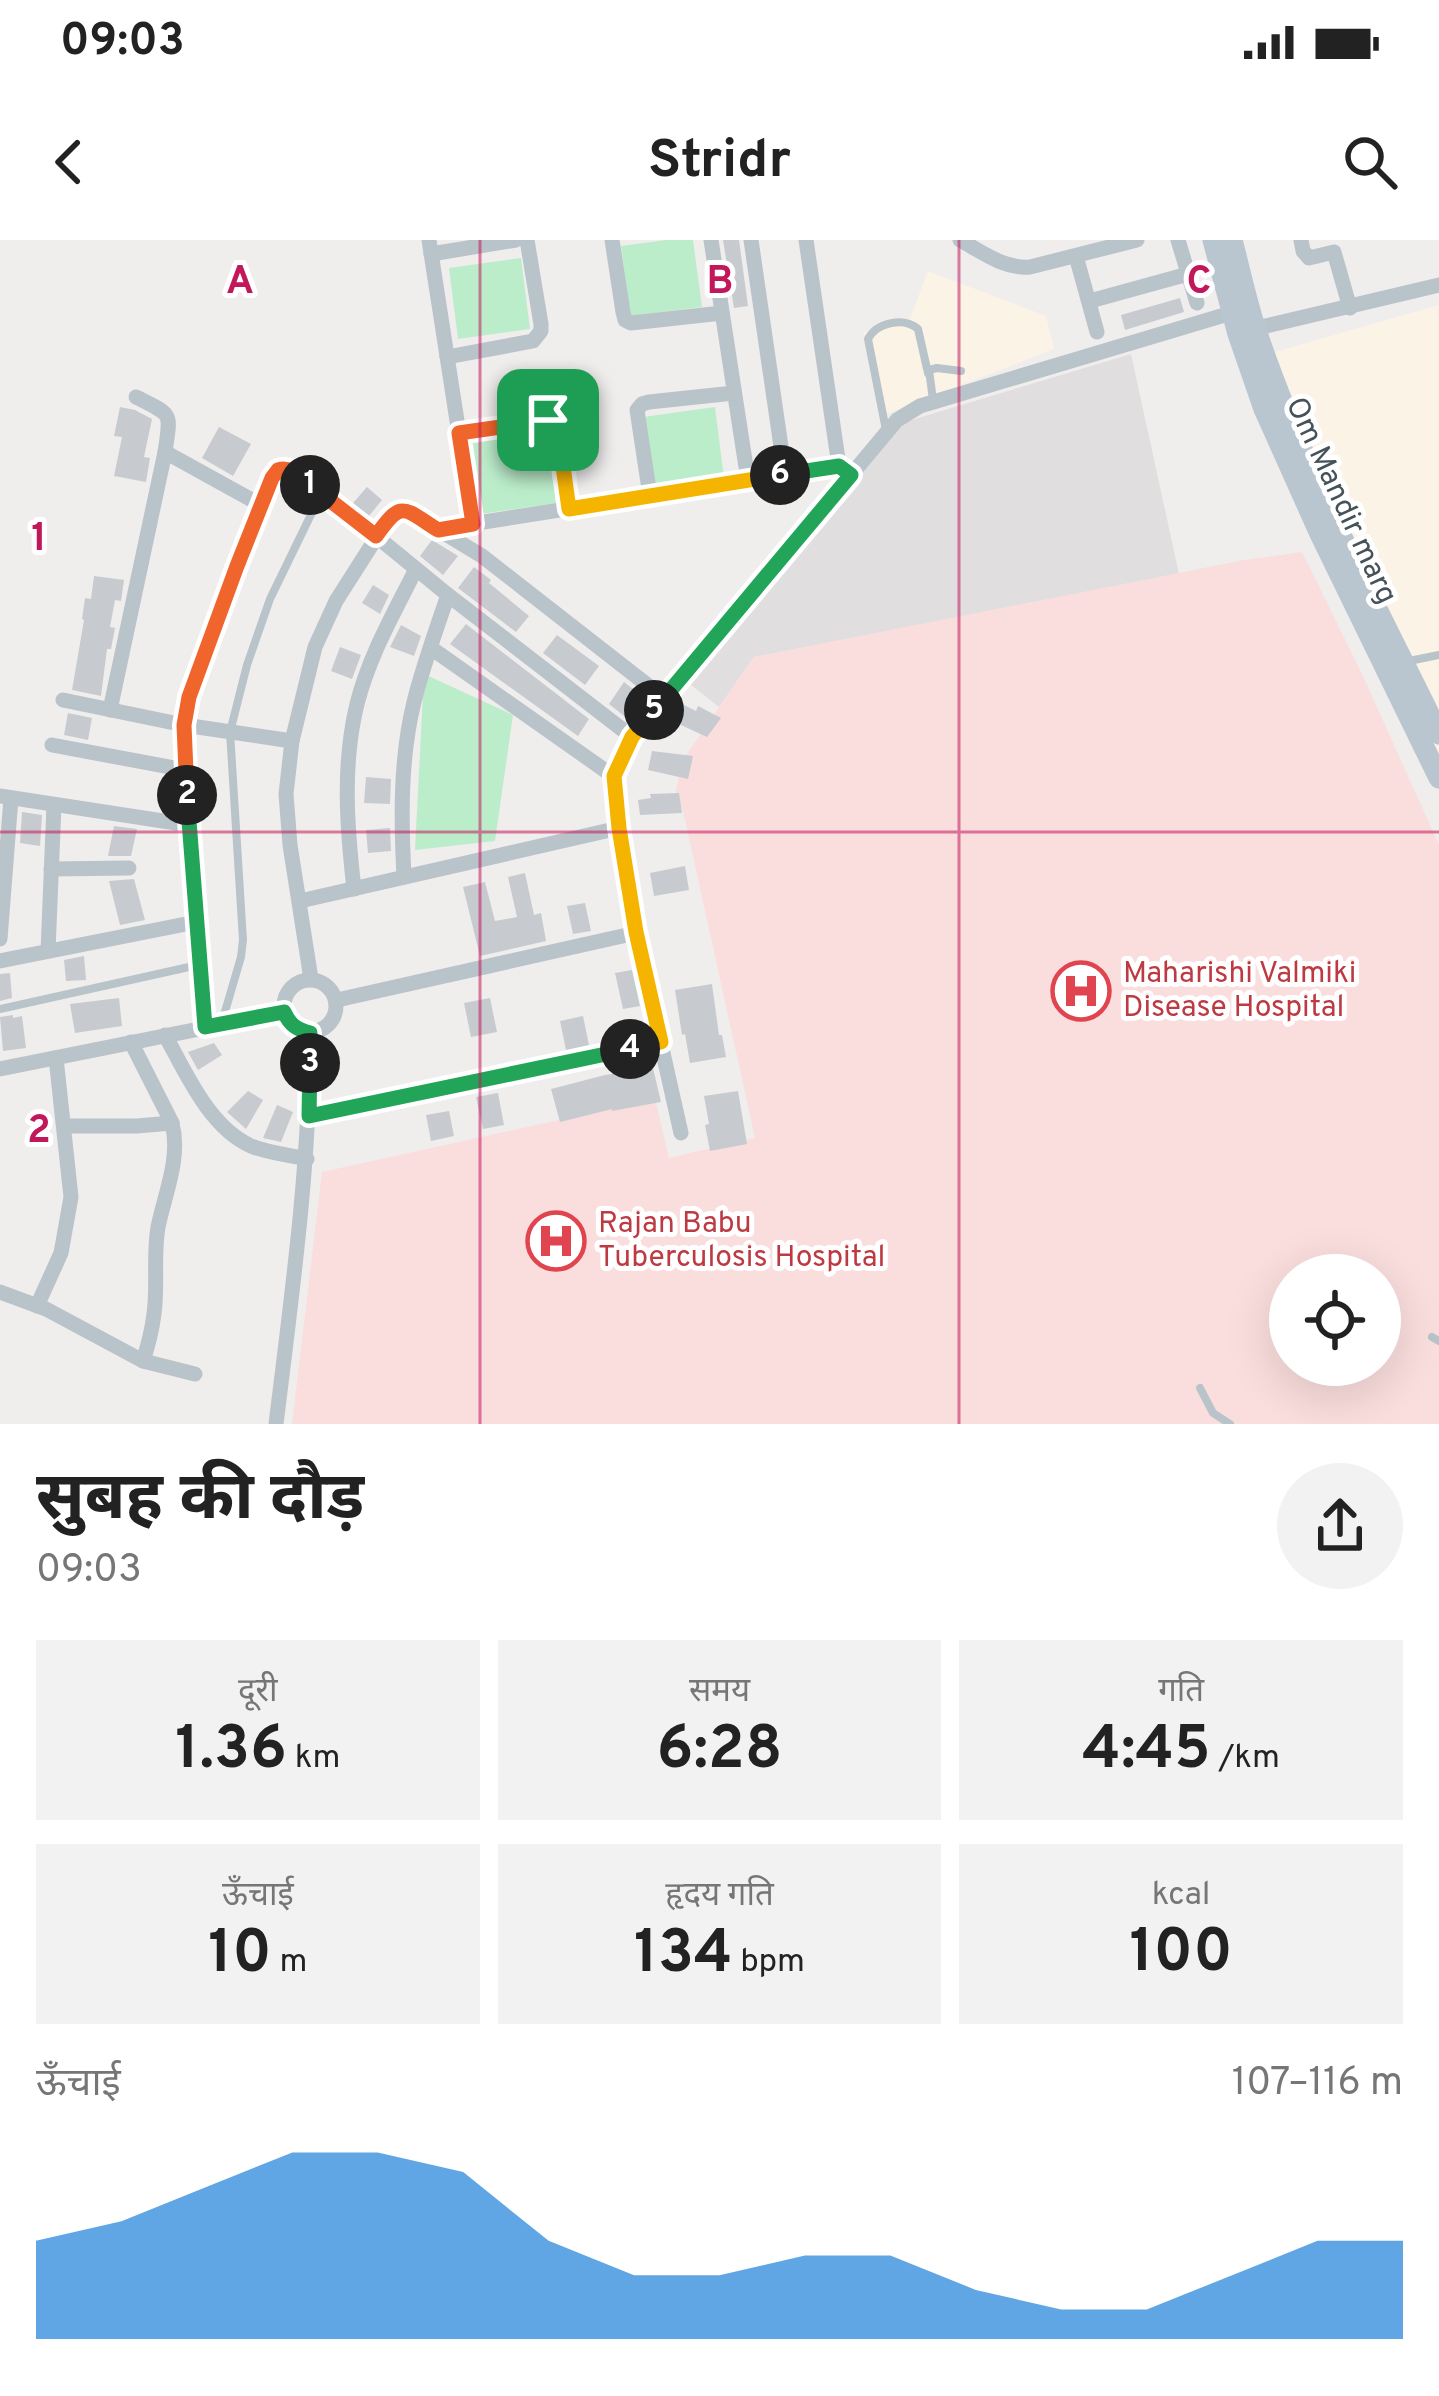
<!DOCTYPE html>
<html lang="hi">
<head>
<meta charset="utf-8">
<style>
  body { margin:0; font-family:Overpass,"Noto Sans Devanagari",sans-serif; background:#f2f2f2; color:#222; height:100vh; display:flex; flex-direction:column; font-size:45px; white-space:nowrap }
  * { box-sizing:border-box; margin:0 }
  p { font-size:39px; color:#767676 }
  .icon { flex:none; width:66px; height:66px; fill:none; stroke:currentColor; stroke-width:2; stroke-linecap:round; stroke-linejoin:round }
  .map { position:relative; height:1184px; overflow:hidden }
  .sheet { display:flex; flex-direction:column; background:#fff; flex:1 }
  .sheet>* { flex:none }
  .controls { position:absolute; left:1269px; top:1014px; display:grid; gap:24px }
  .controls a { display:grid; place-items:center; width:132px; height:132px; border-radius:50%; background:#fff; box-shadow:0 12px 48px #0002; font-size:60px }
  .pin { position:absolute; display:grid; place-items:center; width:102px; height:102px; color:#fff; margin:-51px; border-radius:24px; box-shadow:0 6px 18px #0006 }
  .km { position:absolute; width:60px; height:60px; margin:-30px; border-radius:50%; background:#222; color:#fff; font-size:33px; line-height:60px; text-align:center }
  .round { display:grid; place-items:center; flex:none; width:126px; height:126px; border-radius:63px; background:#f2f2f2 }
  .overview { display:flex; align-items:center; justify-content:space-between; height:204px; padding:0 36px }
  h1 { font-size:66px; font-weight:700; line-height:90px }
  .figures { display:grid; grid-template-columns:repeat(3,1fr); gap:18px; height:204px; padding:12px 36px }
  .figures div { display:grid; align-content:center; border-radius:0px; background:#f2f2f2; text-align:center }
  .figures b { font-size:60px; font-weight:700 }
  .figures small { font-size:33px; font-weight:400 }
  .figures p { font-size:33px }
  .chart { height:336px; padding:24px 36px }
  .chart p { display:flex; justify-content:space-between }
  .chart svg { width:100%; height:216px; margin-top:12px; fill:#1d80da; opacity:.7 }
  .status { display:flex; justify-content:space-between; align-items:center; height:84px; padding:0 60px; background:#fff; direction:ltr }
  .status svg { height:33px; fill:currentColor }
  header { display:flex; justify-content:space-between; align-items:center; height:156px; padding:0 36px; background:#fff; font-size:54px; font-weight:700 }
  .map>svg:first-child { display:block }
  .commercial { fill:#fbf3e6 }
  .education { fill:#e1dedf }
  .medical { fill:#fadddd; fill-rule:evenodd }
  .green { fill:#bcedcb }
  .building { fill:#c7cbd0 }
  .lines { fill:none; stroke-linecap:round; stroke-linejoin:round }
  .service { stroke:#b9c3ca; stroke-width:8 }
  .minor { stroke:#b9c3ca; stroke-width:15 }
  .secondary { stroke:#b9c6cf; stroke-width:21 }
  .split-1-casing { stroke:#fff; stroke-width:24 }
  .split-2-casing { stroke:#fff; stroke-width:24 }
  .split-3-casing { stroke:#fff; stroke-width:24 }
  .split-4-casing { stroke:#fff; stroke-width:24 }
  .split-5-casing { stroke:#fff; stroke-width:24 }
  .split-6-casing { stroke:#fff; stroke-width:24 }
  .split-7-casing { stroke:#fff; stroke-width:24 }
  .split-1 { stroke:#f0652b; stroke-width:15 }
  .split-2 { stroke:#f0652b; stroke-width:15 }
  .split-3 { stroke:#22a559; stroke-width:15 }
  .split-4 { stroke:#22a559; stroke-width:15 }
  .split-5 { stroke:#f5b400; stroke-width:15 }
  .split-6 { stroke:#22a559; stroke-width:15 }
  .split-7 { stroke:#f5b400; stroke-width:15 }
  .grid { fill:none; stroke:#c2185b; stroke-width:3; stroke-opacity:0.55 }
  .labels { text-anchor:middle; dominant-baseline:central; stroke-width:10; stroke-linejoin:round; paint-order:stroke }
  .street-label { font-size:30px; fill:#46525a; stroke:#fff }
  .health-label { font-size:30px; fill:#be3a42; stroke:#fff; text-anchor:start }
  .grid-label { font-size:39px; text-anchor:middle; font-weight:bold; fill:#c2185b; stroke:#fff; stroke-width:10; stroke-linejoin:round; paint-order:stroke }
</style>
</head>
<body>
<div class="status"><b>09:03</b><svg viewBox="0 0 49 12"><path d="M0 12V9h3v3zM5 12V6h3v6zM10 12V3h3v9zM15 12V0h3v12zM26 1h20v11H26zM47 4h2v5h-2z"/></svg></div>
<header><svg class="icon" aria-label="back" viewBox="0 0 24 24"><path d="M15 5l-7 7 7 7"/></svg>Stridr<svg class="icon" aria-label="search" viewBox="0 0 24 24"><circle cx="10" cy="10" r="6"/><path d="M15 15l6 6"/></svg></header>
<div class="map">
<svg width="1439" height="1184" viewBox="0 0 1439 1184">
  <rect width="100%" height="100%" fill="#f0eded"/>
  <g class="commercial">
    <polygon points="928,31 1046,76 1054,109 879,177 864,92 908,84"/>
    <polygon points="1439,65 1439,523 1261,116"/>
  </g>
  <polygon class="education" points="1131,114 1179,334 754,417 719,467 677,434 885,188"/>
  <path class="medical" d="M1302 312 1362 434 1439 605V1184H292L322 932 655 859 669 918 755 898 684 575 676 550 682 521 754 417 1244 320ZM1290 1035H1380V1125H1290Z"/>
  <g class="green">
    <polygon points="666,0 693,0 702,67 630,76 621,6"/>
    <polygon points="521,18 530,89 458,99 449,28"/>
    <polygon points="715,167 724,238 652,247 643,177"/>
    <polygon points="546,191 556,263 480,274 470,202"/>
    <polygon points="424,434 513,475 495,601 415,610"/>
  </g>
  <g class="building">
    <polygon points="723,0 739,0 748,66 734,68"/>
    <polygon points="1180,58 1184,72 1125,90 1121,75"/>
    <polygon points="120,167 135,170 152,179 144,217 150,218 146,242 114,236 122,197 114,196"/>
    <polygon points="219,187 251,204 233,236 202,218"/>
    <polygon points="367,247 382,260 364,282 364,273 353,263"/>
    <polygon points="432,300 458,316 443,335 420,316"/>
    <polygon points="474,327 491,340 489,343 529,376 516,392 458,348"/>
    <polygon points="94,336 124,340 121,361 115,360 110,387 115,388 111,409 107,409 101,456 72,450 84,380 82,379 85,358 91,359"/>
    <polygon points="373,345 389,355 380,374 362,363"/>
    <polygon points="466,384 589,479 578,496 450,404"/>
    <polygon points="401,385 421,396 414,416 390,407"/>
    <polygon points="557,395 599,426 585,445 543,413"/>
    <polygon points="340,407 361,415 352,439 331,431"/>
    <polygon points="624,442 643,457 628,479 609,464"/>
    <polygon points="678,462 696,471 698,466 721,478 707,497 670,480"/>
    <polygon points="68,473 92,478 88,500 64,495"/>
    <polygon points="652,511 693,516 688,539 648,530"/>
    <polygon points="366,537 391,539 390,564 364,563"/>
    <polygon points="679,553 682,573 640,575 638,560 651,558 650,554"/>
    <polygon points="22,572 42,575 40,606 20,603"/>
    <polygon points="114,586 137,589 131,616 108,616"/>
    <polygon points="390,588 391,611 368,613 366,590"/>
    <polygon points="685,626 689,650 654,656 650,633"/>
    <polygon points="525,633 534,675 541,673 546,701 480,716 463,647 485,642 495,681 517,677 508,637"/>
    <polygon points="134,639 145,680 120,685 109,641"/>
    <polygon points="585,663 591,691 573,694 567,666"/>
    <polygon points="84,716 86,740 66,741 64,720"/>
    <polygon points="632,730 640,766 623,769 615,733"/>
    <polygon points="10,733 12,758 0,761 0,734"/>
    <polygon points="712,744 719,795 722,795 726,817 690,823 685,794 682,795 675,750"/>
    <polygon points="119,758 122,786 75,793 70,764"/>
    <polygon points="490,758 497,792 471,797 464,763"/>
    <polygon points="13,775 13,778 22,776 26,808 3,811 0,777"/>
    <polygon points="583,776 589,805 566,810 560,781"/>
    <polygon points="214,803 222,815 198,830 188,812"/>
    <polygon points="653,828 661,862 612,871 612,869 560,882 551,849 605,835"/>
    <polygon points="248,851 263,860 246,889 227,872"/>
    <polygon points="738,851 747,904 710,911 705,885 709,884 704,856"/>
    <polygon points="498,853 504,885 483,889 476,857"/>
    <polygon points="277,865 293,872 281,902 263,898"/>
    <polygon points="449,871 454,896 431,901 426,875"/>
  </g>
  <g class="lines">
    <g class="service">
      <polyline points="933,160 929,130 937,128 961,131"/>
      <path d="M886 190 868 99C877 82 904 77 918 89L928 133"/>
      <polyline points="1409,421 1439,415"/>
      <polyline points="0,769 198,725"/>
      <polyline points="222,782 241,717 243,700 230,492 247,425 270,359 321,254"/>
      <polyline points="1432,1097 1439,1101"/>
      <polyline points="1200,1148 1213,1173 1230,1184"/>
    </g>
    <g class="minor">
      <polyline points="429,0 473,284"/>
      <polyline points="612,0 623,72 625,80 631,83 722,73"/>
      <polyline points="711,0 748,240"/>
      <polyline points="751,0 785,234"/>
      <polyline points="806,0 839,226 846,231"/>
      <path d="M960 0C982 12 1004 29 1030 27L1137 0"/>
      <polyline points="1178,0 1197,63"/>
      <polyline points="1301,0 1303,11 1309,18 1334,12 1350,68"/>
      <polyline points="431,14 516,0"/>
      <polyline points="1076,16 1097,92"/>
      <polyline points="1090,61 1188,34"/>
      <polyline points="1249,90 1439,45"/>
      <polyline points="447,117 533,101 541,91 541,84 527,0"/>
      <path d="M136 157C173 176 171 171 165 212"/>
      <polyline points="459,193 548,180 558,191 569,269"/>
      <polyline points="650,256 637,170 642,164 649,162 734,153"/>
      <polyline points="439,289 839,226"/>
      <polyline points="376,296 448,355"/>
      <polyline points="431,408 613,536"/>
      <polyline points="63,460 184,485 292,501"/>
      <polyline points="110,470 165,212 261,265"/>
      <polyline points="52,505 186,530"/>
      <polyline points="0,556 189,585"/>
      <polyline points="51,629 129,628"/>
      <path d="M404 637C401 579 400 519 414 462 423 426 436 390 448 355L632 497"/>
      <path d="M354 649C347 588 342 525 357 464 369 416 394 373 416 329"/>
      <polyline points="300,661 619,588"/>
      <polyline points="0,699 11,558"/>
      <polyline points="48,711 54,565"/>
      <polyline points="0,721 196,682"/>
      <polyline points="311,739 290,605 286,554 292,501 315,407 336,361 392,273 408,271 482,316 664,458"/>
      <circle cx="310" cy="766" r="26"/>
      <polyline points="337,760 636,693"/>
      <path d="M204 787 184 485 189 457 272 238C278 230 282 227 292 230L353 278"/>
      <path d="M165 795C186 833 209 887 251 906 268 913 289 915 307 919"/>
      <path d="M131 802 172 883C181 918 165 953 158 987 153 1016 158 1045 154 1074 152 1090 148 1106 143 1121"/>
      <polyline points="0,829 284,772"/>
      <polyline points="309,876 661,802"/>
      <polyline points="64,886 137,886 172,883"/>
      <polyline points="681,893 636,693 619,588 613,536 632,497 897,180 920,166 1238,71"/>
      <polyline points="0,1052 46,1069 143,1121 195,1134"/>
      <polyline points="37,1066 61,1013 71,957 56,818"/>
      <path d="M276 1184C292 1053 310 924 310 793"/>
    </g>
    <g class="secondary">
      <polyline points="1213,0 1238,94 1264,169 1320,294 1439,538"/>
      <path d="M1232 0C1240 30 1246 60 1256 90 1303 230 1374 361 1439 494"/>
    </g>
  </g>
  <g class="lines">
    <defs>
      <path id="split-1" d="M310 245 376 296C402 259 403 268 438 290L473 284 459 193 548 180"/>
      <path id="split-2" d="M187 555 184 485 189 457 237 326 272 238 278 230C291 226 300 236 310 245"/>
      <path id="split-3" d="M187 555 205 787 284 772C290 785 296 789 310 793V823"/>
      <polyline id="split-4" points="310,823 309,876 630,809"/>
      <polyline id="split-5" points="630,809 661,802 636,692 619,588 614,536 632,497 654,470"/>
      <polyline id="split-6" points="654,470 851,235 839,226 780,235"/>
      <polyline id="split-7" points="548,180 558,191 569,269 780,235"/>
    </defs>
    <use href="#split-1" class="split-1-casing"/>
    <use href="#split-2" class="split-2-casing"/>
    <use href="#split-3" class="split-3-casing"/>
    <use href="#split-4" class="split-4-casing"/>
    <use href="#split-5" class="split-5-casing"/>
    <use href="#split-6" class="split-6-casing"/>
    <use href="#split-7" class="split-7-casing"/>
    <use href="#split-1" class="split-1"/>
    <use href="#split-2" class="split-2"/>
    <use href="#split-3" class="split-3"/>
    <use href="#split-4" class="split-4"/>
    <use href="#split-5" class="split-5"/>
    <use href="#split-6" class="split-6"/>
    <use href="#split-7" class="split-7"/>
  </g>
  <path class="grid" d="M480 0V1184M959 0V1184M0 592H1439"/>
  <defs>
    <symbol id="hospital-ring" viewBox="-11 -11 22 22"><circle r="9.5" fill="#fff" stroke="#e0444e" stroke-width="1.5"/><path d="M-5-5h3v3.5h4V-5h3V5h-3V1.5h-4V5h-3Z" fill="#e0444e"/></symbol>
  </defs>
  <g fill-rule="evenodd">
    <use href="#hospital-ring" x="1048" y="718" width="66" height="66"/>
    <use href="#hospital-ring" x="523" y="968" width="66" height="66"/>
  </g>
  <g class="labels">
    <g class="street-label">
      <text transform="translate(1340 261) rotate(65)">Om Mandir marg</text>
    </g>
    <g class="health-label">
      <text x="1123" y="734">Maharishi Valmiki<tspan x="1123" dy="34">Disease Hospital</tspan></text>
      <text x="598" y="984">Rajan Babu<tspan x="598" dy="34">Tuberculosis Hospital</tspan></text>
    </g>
  </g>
  <g class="grid-label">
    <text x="240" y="53">A</text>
    <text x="720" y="53">B</text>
    <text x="1199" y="53">C</text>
    <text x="39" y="310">1</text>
    <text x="39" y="902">2</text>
  </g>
</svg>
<div class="controls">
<a><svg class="icon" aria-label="locate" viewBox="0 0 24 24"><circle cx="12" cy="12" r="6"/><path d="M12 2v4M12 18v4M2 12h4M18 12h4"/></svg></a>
</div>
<div class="pin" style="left:548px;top:180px;background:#1e9e55"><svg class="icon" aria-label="arrive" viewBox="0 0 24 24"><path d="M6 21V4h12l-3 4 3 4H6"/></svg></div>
<b class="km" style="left:310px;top:245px">1</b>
<b class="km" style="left:187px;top:555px">2</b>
<b class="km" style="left:310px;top:823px">3</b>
<b class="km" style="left:630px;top:809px">4</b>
<b class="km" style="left:654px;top:470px">5</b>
<b class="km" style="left:780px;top:235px">6</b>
</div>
<section class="sheet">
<div class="overview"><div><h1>सुबह की दौड़</h1><p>09:03</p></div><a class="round"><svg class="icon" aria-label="share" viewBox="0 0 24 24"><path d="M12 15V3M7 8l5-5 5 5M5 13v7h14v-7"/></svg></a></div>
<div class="figures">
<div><p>दूरी</p><b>1.36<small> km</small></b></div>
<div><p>समय</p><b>6:28</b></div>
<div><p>गति</p><b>4:45<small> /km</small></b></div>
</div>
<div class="figures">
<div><p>ऊँचाई</p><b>10<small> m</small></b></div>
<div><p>हृदय गति</p><b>134<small> bpm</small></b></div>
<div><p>kcal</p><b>100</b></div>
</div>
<div class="chart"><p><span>ऊँचाई</span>107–116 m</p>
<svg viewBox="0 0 160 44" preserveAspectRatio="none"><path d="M0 44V24L10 20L20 13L30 6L40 6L50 10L60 24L70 31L80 31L90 27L100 27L110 34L120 38L130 38L140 31L150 24L160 24V44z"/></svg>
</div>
</section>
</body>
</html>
